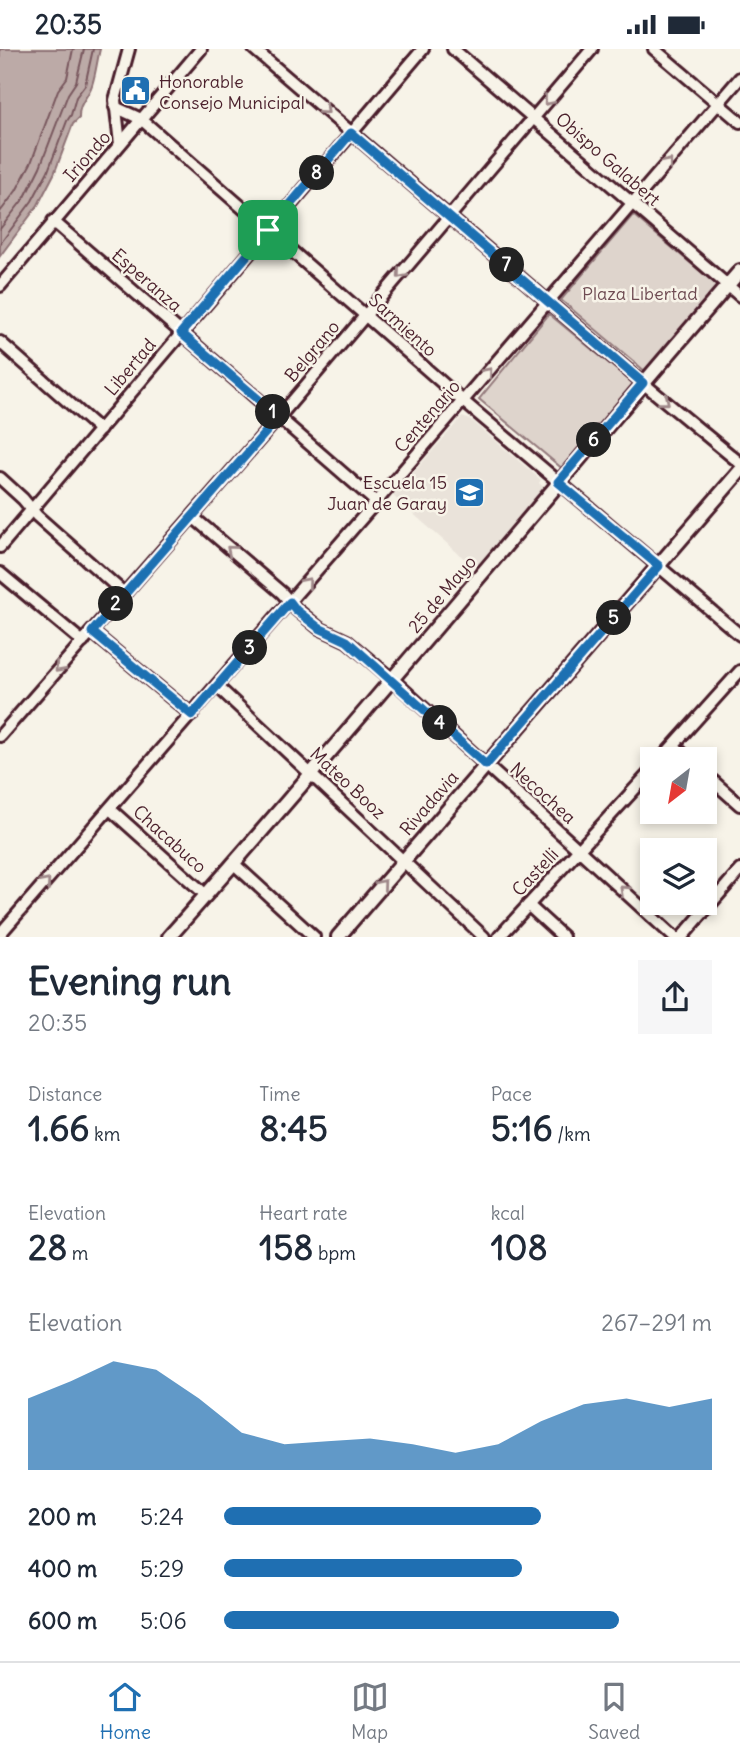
<!DOCTYPE html>
<html lang="en">
<head>
<meta charset="utf-8">
<style>
  body { margin:0; font-family:Delius,sans-serif; background:#f6f6f7; color:#1f2937; height:100vh; display:flex; flex-direction:column; font-size:26px; white-space:nowrap }
  * { box-sizing:border-box; margin:0 }
  p { font-size:23px; color:#747a83 }
  .icon { flex:none; width:38px; height:38px; fill:none; stroke:currentColor; stroke-width:2; stroke-linecap:round; stroke-linejoin:round }
  .map { position:relative; height:888px; overflow:hidden }
  .drawer { display:flex; flex-direction:column; background:#fff; flex:1 }
  .drawer>* { flex:none }
  .needle { width:46px; rotate:211deg }
  .controls { position:absolute; left:640px; top:698px; display:grid; gap:14px }
  .controls a { display:grid; place-items:center; width:77px; height:77px; border-radius:0px; background:#fff; box-shadow:0 4px 10px #0003; font-size:35px }
  .pin { position:absolute; display:grid; place-items:center; width:60px; height:60px; color:#fff; margin:-30px; border-radius:14px; box-shadow:0 4px 10px #0006 }
  .km { position:absolute; width:35px; height:35px; margin:-18px; border-radius:50%; background:#222; color:#fff; font-size:19px; line-height:35px; text-align:center }
  .round { display:grid; place-items:center; flex:none; width:74px; height:74px; border-radius:0px; background:#f6f6f7 }
  .overview { display:flex; align-items:center; justify-content:space-between; height:119px; padding:0 28px }
  h1 { font-size:38px; font-weight:800; line-height:52px }
  .metrics { display:grid; grid-template-columns:repeat(3,1fr); gap:10px; height:119px; padding:7px 28px }
  .metrics div { display:grid; align-content:center }
  .metrics b { font-size:35px; font-weight:800 }
  .metrics small { font-size:19px; font-weight:400 }
  .metrics p { font-size:19px }
  .chart { height:196px; padding:14px 28px }
  .chart p { display:flex; justify-content:space-between }
  .chart svg { width:100%; height:126px; margin-top:7px; fill:#1f6fb2; opacity:.7 }
  ul { padding:0 28px; list-style:none; font-size:23px }
  li { display:grid; grid-template-columns:112px 84px 1fr; align-items:center; height:52px }
  li i { height:18px; border-radius:9px; background:#1f6fb2 }
  .status { display:flex; justify-content:space-between; align-items:center; height:49px; padding:0 35px; background:#fff; direction:ltr }
  .status svg { height:19px; fill:currentColor }
  .tab-bar { display:flex; justify-content:space-around; align-items:center; height:98px; border-top:2px solid #e0e1e3; background:#fff; font-size:19px; color:#747a83 }
  .tab-bar a { display:grid; justify-items:center; gap:4px }
  .tab-bar .current { color:#1f6fb2 }
  .map>svg:first-child { display:block }
  .built { fill:#eae3da }
  .green { fill:#ded4cc; stroke:#947a7c; stroke-width:2 }
  .water { fill:#bcaaa7; stroke:#8e7275; stroke-width:2 }
  .lines { fill:none; stroke-linecap:round; stroke-linejoin:round }
  .shore { stroke:#78575d; stroke-width:2 }
  .minor-casing { stroke:#4a1f2b; stroke-width:16 }
  .major-casing { stroke:#4a1f2b; stroke-width:18 }
  .minor { stroke:#f7f3e8; stroke-width:10 }
  .major { stroke:#f7f3e8; stroke-width:12 }
  .oneway { stroke:#a0898a }
  .route-casing { stroke:#fff; stroke-width:14 }
  .route { stroke:#1f6fb2; stroke-width:9 }
  .labels { text-anchor:middle; dominant-baseline:central; stroke-width:5; stroke-linejoin:round; paint-order:stroke }
  .poi-label { font-size:18px; fill:#4a1f2b; stroke:#f7f3e8; text-anchor:start }
  .street-label { font-size:18px; fill:#4a1f2b; stroke:#f7f3e8 }
  .park-label { font-size:18px; fill:#6f4c53; stroke:#f7f3e8 }
</style>
</head>
<body>
<div class="status"><b>20:35</b><svg viewBox="0 0 49 12"><path d="M0 12V9h3v3zM5 12V6h3v6zM10 12V3h3v9zM15 12V0h3v12zM26 1h20v11H26zM47 4h2v5h-2z"/></svg></div>
<div class="map">
<svg width="740" height="888" viewBox="0 0 740 888">
  <rect width="100%" height="100%" fill="#f7f3e8"/>
  <filter id="ink" filterUnits="userSpaceOnUse"><feTurbulence type="fractalNoise" baseFrequency=".0143" numOctaves="2"/><feDisplacementMap in="SourceGraphic" scale="14" xChannelSelector="R" yChannelSelector="G"/><feConvolveMatrix kernelMatrix="1 2 1 2 8 2 1 2 1" color-interpolation-filters="sRGB"/></filter>
  <g filter="url(#ink)">
    <polygon class="built" points="462,368 471,371 541,431 539,434 546,440 476,520 393,447"/>
    <g class="green">
      <polygon points="633,166 719,238 646,323 561,251"/>
      <polygon points="549,265 635,336 564,421 479,350"/>
    </g>
    <path class="water" d="M0 0H100C97 12 96 24 92 36 88 49 78 54 79 69L73 75 54 125 38 156 0 207Z"/>
    <g class="lines">
      <g class="shore">
        <polyline points="0,163 16,142 31,114 58,41 67,29 73,0"/>
        <polyline points="0,180 25,148 40,118 68,45 76,33 84,0"/>
        <polyline points="0,195 32,152 48,122 67,72 71,66 76,48 85,36 93,0"/>
      </g>
      <defs>
        <g id="minor">
          <polyline points="254,0 643,334 740,414"/>
          <polyline points="453,0 740,247"/>
          <polyline points="654,0 740,73"/>
          <polyline points="115,58 141,70 463,352 740,586"/>
          <polyline points="120,95 115,51 129,0"/>
          <polyline points="53,172 376,453"/>
          <polyline points="0,237 201,0"/>
          <polyline points="0,293 100,381"/>
          <polyline points="0,429 23,450 37,467 125,545"/>
          <polyline points="193,468 282,544 296,560 319,579 347,592 393,631 674,888"/>
          <polyline points="0,498 423,0"/>
          <polyline points="0,524 83,593"/>
          <polyline points="92,583 192,666"/>
          <polyline points="217,637 484,888"/>
          <polyline points="0,687 279,368 592,0"/>
          <polyline points="674,697 689,710"/>
          <polyline points="661,710 740,622"/>
          <polyline points="705,725 740,756"/>
          <polyline points="110,760 206,846"/>
          <polyline points="233,814 314,888"/>
          <polyline points="528,856 563,888"/>
          <polyline points="0,885 376,453 740,29"/>
          <polyline points="499,888 653,720"/>
          <polyline points="682,888 740,821"/>
        </g>
        <g id="major">
          <path d="M169 888C363 669 549 443 740 222"/>
          <polyline points="338,888 740,422"/>
        </g>
      </defs>
      <use href="#minor" class="minor-casing"/>
      <use href="#major" class="major-casing"/>
      <use href="#minor" class="minor"/>
      <use href="#major" class="major"/>
    </g>
    <defs><path id="oneway-chevron" d="M-2-3.5L2.5 0L-2 3.5" fill="none" stroke-width="1.6" stroke-linecap="round" stroke-linejoin="round" transform="scale(1.75)"/></defs>
    <g class="oneway">
      <use href="#oneway-chevron" transform="translate(548 52) rotate(130)"/>
      <use href="#oneway-chevron" transform="translate(325 61) rotate(41)"/>
      <use href="#oneway-chevron" transform="translate(668 114) rotate(-50)"/>
      <use href="#oneway-chevron" transform="translate(401 225) rotate(130)"/>
      <use href="#oneway-chevron" transform="translate(488 323) rotate(-49)"/>
      <use href="#oneway-chevron" transform="translate(665 352) rotate(39)"/>
      <use href="#oneway-chevron" transform="translate(231 501) rotate(-140)"/>
      <use href="#oneway-chevron" transform="translate(307 533) rotate(-49)"/>
      <use href="#oneway-chevron" transform="translate(59 619) rotate(132)"/>
      <use href="#oneway-chevron" transform="translate(46 834) rotate(-49)"/>
      <use href="#oneway-chevron" transform="translate(382 835) rotate(-50)"/>
      <use href="#oneway-chevron" transform="translate(624 841) rotate(-137)"/>
    </g>
  </g>
  <g class="lines" filter="url(#ink)">
    <defs>
      <polygon id="route" points="351,84 643,334 558,433 659,517 486,716 347,592 319,579 296,561 290,553 192,666 92,583 279,368 181,284"/>
    </defs>
    <use href="#route" class="route-casing"/>
    <use href="#route" class="route"/>
  </g>
  <defs>
    <symbol id="civic-square" viewBox="-11 -11 22 22"><rect x="-9" y="-9" width="18" height="18" rx="4" fill="#1f6fb2" stroke="#f7f3e8"/><path d="M-.6-6.5H3V-4.5H.6V-3L4-1V1h2V6H-6V1h2V-1L-.6-3ZM-1.2 2.5V6h2.4V2.5Z" fill="#fff"/></symbol>
    <symbol id="school-square" viewBox="-11 -11 22 22"><rect x="-9" y="-9" width="18" height="18" rx="4" fill="#1f6fb2" stroke="#f7f3e8"/><path d="M0-5L7-2L0 1L-7-2ZM-4 1L0 2.5L4 1V4Q0 6-4 4Z" fill="#fff"/></symbol>
  </defs>
  <g fill-rule="evenodd">
    <use href="#civic-square" x="118" y="24" width="35" height="35"/>
    <use href="#school-square" x="452" y="426" width="35" height="35"/>
  </g>
  <g class="labels">
    <g class="poi-label">
      <text x="159" y="32">Honorable<tspan x="159" dy="21">Consejo Municipal</tspan></text>
      <text x="447" y="433" text-anchor="end">Escuela 15<tspan x="447" dy="21">Juan de Garay</tspan></text>
    </g>
    <g class="street-label">
      <text transform="translate(87 107) rotate(-49)">Iriondo</text>
      <text transform="translate(608 110) rotate(41)">Obispo Galabert</text>
      <text transform="translate(147 231) rotate(41)">Esperanza</text>
      <text transform="translate(403 276) rotate(42)">Sarmiento</text>
      <text transform="translate(312 302) rotate(-50)">Belgrano</text>
      <text transform="translate(130 318) rotate(-50)">Libertad</text>
      <text transform="translate(427 367) rotate(-49)">Centenario</text>
      <text transform="translate(442 545) rotate(-50)">25 de Mayo</text>
      <text transform="translate(348 734) rotate(43)">Mateo Booz</text>
      <text transform="translate(543 744) rotate(42)">Necochea</text>
      <text transform="translate(429 754) rotate(-49)">Rivadavia</text>
      <text transform="translate(170 790) rotate(42)">Chacabuco</text>
      <text transform="translate(535 823) rotate(-47)">Castelli</text>
    </g>
    <g class="park-label">
      <text x="640" y="244">Plaza Libertad</text>
    </g>
  </g>
</svg>
<div class="controls">
<a><svg class="needle" viewBox="-14 -14 28 28"><path d="M0-13l5 13h-10z" fill="#e53935"/><path d="M0 13l5-13h-10z" fill="#747a83"/></svg></a>
<a><svg class="icon" aria-label="layers" viewBox="0 0 24 24"><path d="M12 4l9 5-9 5-9-5zM3 14l9 5 9-5"/></svg></a>
</div>
<div class="pin" style="left:268px;top:181px;background:#1e9e55"><svg class="icon" aria-label="arrive" viewBox="0 0 24 24"><path d="M6 21V4h12l-3 4 3 4H6"/></svg></div>
<b class="km" style="left:273px;top:363px">1</b>
<b class="km" style="left:116px;top:555px">2</b>
<b class="km" style="left:250px;top:599px">3</b>
<b class="km" style="left:440px;top:674px">4</b>
<b class="km" style="left:614px;top:569px">5</b>
<b class="km" style="left:594px;top:391px">6</b>
<b class="km" style="left:507px;top:216px">7</b>
<b class="km" style="left:317px;top:124px">8</b>
</div>
<section class="drawer">
<div class="overview"><div><h1>Evening run</h1><p>20:35</p></div><a class="round"><svg class="icon" aria-label="share" viewBox="0 0 24 24"><path d="M12 15V3M7 8l5-5 5 5M5 13v7h14v-7"/></svg></a></div>
<div class="metrics">
<div><p>Distance</p><b>1.66<small> km</small></b></div>
<div><p>Time</p><b>8:45</b></div>
<div><p>Pace</p><b>5:16<small> /km</small></b></div>
</div>
<div class="metrics">
<div><p>Elevation</p><b>28<small> m</small></b></div>
<div><p>Heart rate</p><b>158<small> bpm</small></b></div>
<div><p>kcal</p><b>108</b></div>
</div>
<div class="chart"><p><span>Elevation</span>267–291 m</p>
<svg viewBox="0 0 160 44" preserveAspectRatio="none"><path d="M0 44V19L10 13L20 6L30 9L40 19L50 31L60 35L70 34L80 33L90 35L100 38L110 35L120 27L130 21L140 19L150 22L160 19V44z"/></svg>
</div>
<ul>
<li><b>200 m</b>5:24<i style="width:65%"></i></li>
<li><b>400 m</b>5:29<i style="width:61%"></i></li>
<li><b>600 m</b>5:06<i style="width:81%"></i></li>
</ul>
</section>
<nav class="tab-bar">
<a class="current"><svg class="icon" aria-label="home" viewBox="0 0 24 24"><path d="M3 11l9-7 9 7M6 9v11h12V9"/></svg>Home</a>
<a><svg class="icon" aria-label="map" viewBox="0 0 24 24"><path d="M3 6l6-2 6 2 6-2v14l-6 2-6-2-6 2zM9 4v14M15 6v14"/></svg>Map</a>
<a><svg class="icon" aria-label="saved" viewBox="0 0 24 24"><path d="M7 4h10v16l-5-4-5 4z"/></svg>Saved</a>
</nav>
</body>
</html>
